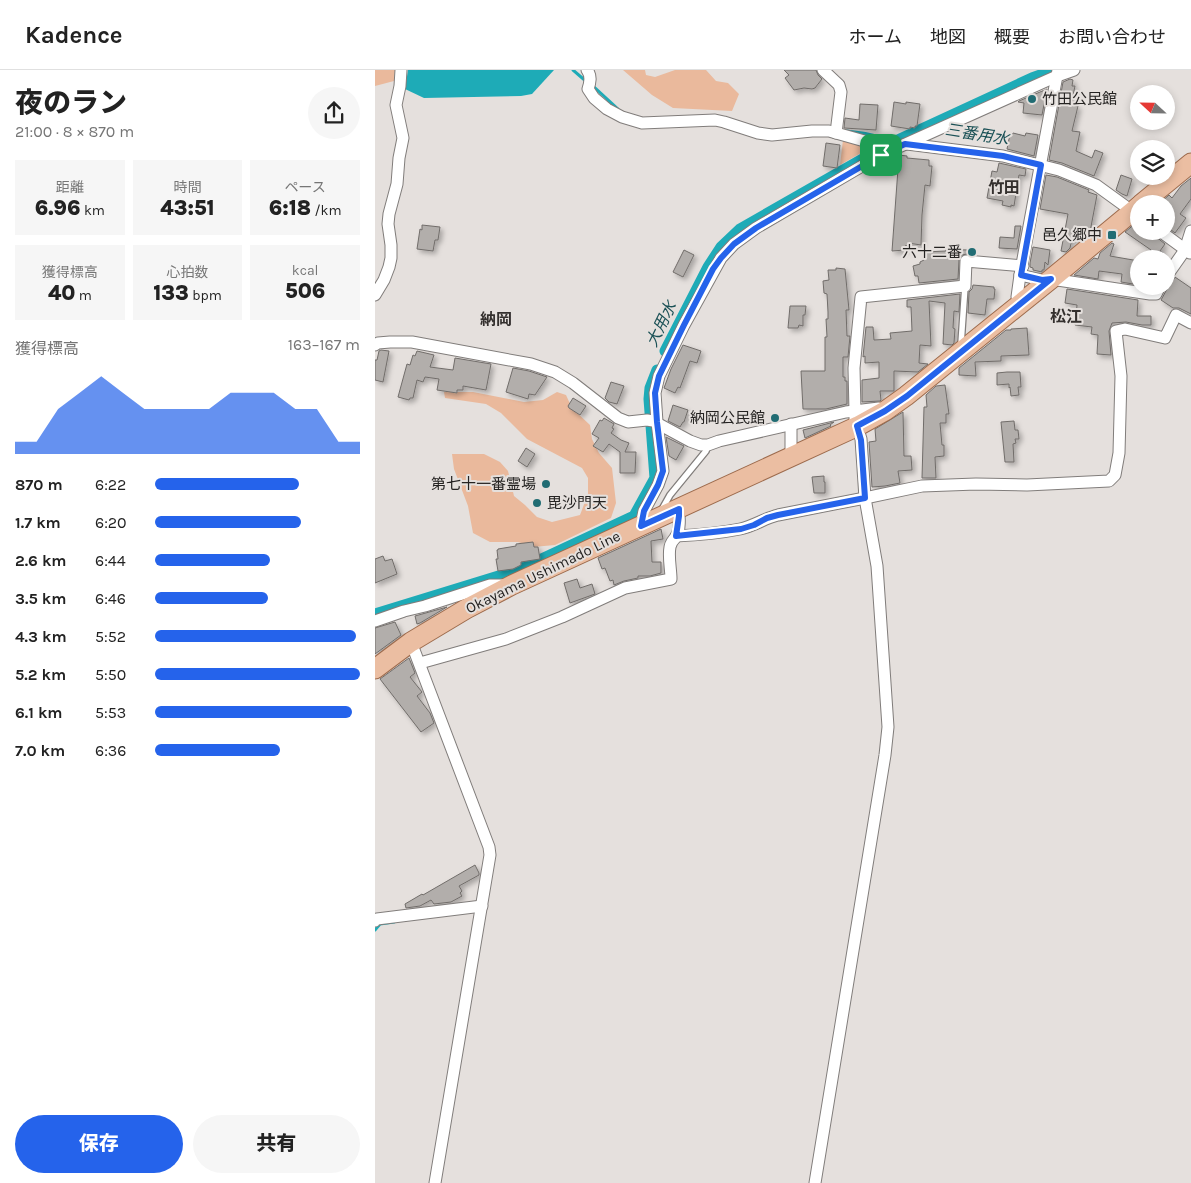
<!DOCTYPE html>
<html lang="ja">
<head>
<meta charset="utf-8">
<style>
  body { margin:0; font-family:Karla,"Noto Sans JP",sans-serif; background:#f6f6f6; color:#222; height:100vh; display:flex; flex-direction:column; font-size:19px; white-space:nowrap }
  * { box-sizing:border-box; margin:0 }
  p { font-size:16px; color:#767676 }
  .icon { flex:none; width:28px; height:28px; fill:none; stroke:currentColor; stroke-width:2; stroke-linecap:round; stroke-linejoin:round }
  .map { position:relative; flex:1; overflow:hidden }
  .panel { display:flex; flex-direction:column; background:#fff; width:375px }
  .panel>* { flex:none }
  .needle { width:32px; rotate:292deg }
  .controls { position:absolute; left:755px; top:15px; display:grid; gap:10px }
  .controls a { display:grid; place-items:center; width:45px; height:45px; border-radius:50%; background:#fff; box-shadow:0 2px 8px #0003; font-size:25px }
  .pin { position:absolute; display:grid; place-items:center; width:42px; height:42px; color:#fff; margin:-21px; border-radius:10px; box-shadow:0 2px 8px #0006 }
  .round { display:grid; place-items:center; flex:none; width:52px; height:52px; border-radius:26px; background:#f6f6f6 }
  .overview { display:flex; align-items:center; justify-content:space-between; height:85px; padding:0 15px }
  h1 { font-size:28px; font-weight:800; line-height:38px }
  .metrics { display:grid; grid-template-columns:repeat(3,1fr); gap:8px; height:85px; padding:5px 15px }
  .metrics div { display:grid; align-content:center; border-radius:0px; background:#f6f6f6; text-align:center }
  .metrics b { font-size:21px; font-weight:800 }
  .metrics small { font-size:14px; font-weight:400 }
  .metrics p { font-size:14px }
  .chart { height:140px; padding:10px 15px }
  .chart p { display:flex; justify-content:space-between }
  .chart svg { width:100%; height:90px; margin-top:5px; fill:#2563eb; opacity:.7 }
  .action { display:flex; gap:10px; margin-top:auto; padding:10px 15px }
  .action a { flex:1; height:58px; border-radius:30px; background:#2563eb; color:#fff; font-size:20px; font-weight:800; line-height:58px; text-align:center }
  .action a+a { background:#f6f6f6; color:#222 }
  ul { padding:0 15px; list-style:none; font-size:16px }
  li { display:grid; grid-template-columns:80px 60px 1fr; align-items:center; height:38px }
  li i { height:12px; border-radius:6px; background:#2563eb }
  header { display:flex; align-items:center; gap:30px; box-sizing:border-box; height:70px; padding:0 25px; background:#fff; border-bottom:1px solid #e0e0e0 }
  header strong { font-size:24px }
  nav { display:flex; gap:28px; margin-inline-start:auto; font-size:18px }
  main { display:flex; flex:1; min-height:0 }
  .map>svg:first-child { display:block }
  .green { fill:#eab99c }
  .water { fill:#1eabb7 }
  .lines { fill:none; stroke-linecap:round; stroke-linejoin:round }
  .stream { stroke:#1eabb7; stroke-width:3 }
  .canal { stroke:#1eabb7; stroke-width:11 }
  .building { fill:#b2aeab; stroke:#716d6a; filter:url(#shadow) }
  .service-casing { stroke:#817d7b; stroke-width:8 }
  .minor-casing { stroke:#817d7b; stroke-width:13 }
  .primary-casing { stroke:#9d6b4d; stroke-width:21 }
  .service { stroke:#fff; stroke-width:5.5 }
  .minor { stroke:#fff; stroke-width:11 }
  .primary { stroke:#ebbea2; stroke-width:19 }
  .route-casing { stroke:#fff; stroke-width:10 }
  .route { stroke:#2563eb; stroke-width:6 }
  .poi-dot { fill:#216c73; stroke:#e5e0dd; stroke-width:2 }
  .labels { text-anchor:middle; dominant-baseline:central; stroke-width:4; stroke-linejoin:round; paint-order:stroke }
  .poi-label { font-size:15px; fill:#252322; stroke:#e5e0dd; text-anchor:end }
  .street-label { font-size:15px; fill:#252322; stroke:#e5e0dd }
  .water-label { font-size:16px; font-style:italic; fill:#1b5156; stroke:#e5e0dd }
  .neighbourhood-label { font-size:16px; font-weight:bold; fill:#34302e; stroke:#e5e0dd }
</style>
</head>
<body>
<header>
<strong>Kadence</strong>
<nav><a>ホーム</a><a>地図</a><a>概要</a><a>お問い合わせ</a></nav>
</header>
<main>
<section class="panel">
<div class="overview"><div><h1>夜のラン</h1><p>21:00 · 8 × 870 m</p></div><a class="round"><svg class="icon" aria-label="share" viewBox="0 0 24 24"><path d="M12 15V3M7 8l5-5 5 5M5 13v7h14v-7"/></svg></a></div>
<div class="metrics">
<div><p>距離</p><b>6.96<small> km</small></b></div>
<div><p>時間</p><b>43:51</b></div>
<div><p>ペース</p><b>6:18<small> /km</small></b></div>
</div>
<div class="metrics">
<div><p>獲得標高</p><b>40<small> m</small></b></div>
<div><p>心拍数</p><b>133<small> bpm</small></b></div>
<div><p>kcal</p><b>506</b></div>
</div>
<div class="chart"><p><span>獲得標高</span>163–167 m</p>
<svg viewBox="0 0 160 44" preserveAspectRatio="none"><path d="M0 44V38L10 38L20 22L30 14L40 6L50 14L60 22L70 22L80 22L90 22L100 14L110 14L120 14L130 22L140 22L150 38L160 38V44z"/></svg>
</div>
<ul>
<li><b>870 m</b>6:22<i style="width:70%"></i></li>
<li><b>1.7 km</b>6:20<i style="width:71%"></i></li>
<li><b>2.6 km</b>6:44<i style="width:56%"></i></li>
<li><b>3.5 km</b>6:46<i style="width:55%"></i></li>
<li><b>4.3 km</b>5:52<i style="width:98%"></i></li>
<li><b>5.2 km</b>5:50<i style="width:100%"></i></li>
<li><b>6.1 km</b>5:53<i style="width:96%"></i></li>
<li><b>7.0 km</b>6:36<i style="width:61%"></i></li>
</ul>
<div class="action"><a>保存</a><a>共有</a></div>
</section>
<div class="map">
<svg width="816" height="1113" viewBox="0 0 816 1113">
  <defs>
    <filter id="shadow"><feDropShadow dx="3" dy="3" stdDeviation="2.5" flood-color="#0004"/></filter>
  </defs>
  <rect width="100%" height="100%" fill="#e5e0dd"/>
  <g class="green">
    <polygon points="0,0 20,0 19,11 0,16"/>
    <polygon points="248,0 270,0 271,5 280,7 300,0 331,0 341,11 353,13 364,24 357,41 298,38 277,25"/>
    <polygon points="468,70 492,75 493,79 465,95"/>
    <polygon points="69,322 98,322 149,332 168,330 182,322 191,325 197,338 215,355 217,369 224,383 237,398 241,433 236,448 180,475 158,477 143,472 115,472 98,463 93,436 79,399 77,384 109,384 125,392 133,401 139,426 150,435 162,447 177,452 205,445 213,424 213,408 207,398 152,369 126,343 111,334 70,328"/>
  </g>
  <polygon class="water" points="33,0 179,0 157,24 146,26 49,28 30,19"/>
  <g class="lines">
    <g class="stream">
      <polyline points="198,0 213,13"/>
      <polyline points="218,16 243,39"/>
      <path d="M472 61C485 63 505 63 512 75"/>
      <polyline points="0,860 5,854 19,852"/>
    </g>
    <g class="canal">
      <polyline points="290,281 333,197 346,177 365,159 512,75 657,8 679,0"/>
      <polyline points="0,544 143,500 259,446 280,408 274,329 275,318 282,300"/>
    </g>
  </g>
  <g class="building">
    <polygon points="409,0 441,0 443,5 447,9 440,18 437,19 429,18 419,20 410,8 414,5"/>
    <polygon points="695,9 698,10 697,16 700,16 696,35 703,36 697,61 705,62 701,81 717,88 720,80 728,83 719,106 687,93 674,90 688,12"/>
    <polygon points="672,19 667,45 648,43 649,33 643,32 644,31"/>
    <polygon points="519,32 531,34 531,32 545,34 542,56 540,56 540,58 535,57 535,59 516,56"/>
    <polygon points="485,34 503,35 501,60 469,58 470,48 484,50"/>
    <polygon points="638,63 650,66 651,63 663,65 659,86 632,79 635,64 637,65"/>
    <polygon points="451,73 465,75 462,98 448,96"/>
    <polygon points="524,85 532,86 532,88 554,90 554,96 557,96 555,116 550,115 547,145 546,175 533,173 533,175 530,176 530,180 517,181"/>
    <polygon points="624,93 651,99 650,106 644,105 639,136 636,135 636,137 627,135 628,131 612,128 617,101 622,102"/>
    <polygon points="671,105 682,107 714,120 713,122 722,125 715,162 712,165 705,163 703,170 697,169 695,178 691,182 686,181 693,144 665,139"/>
    <polygon points="746,105 757,109 752,126 747,124 741,120"/>
    <polygon points="816,108 816,129 805,144 811,148 800,163 791,156 791,134 784,134 794,125 797,128 806,116"/>
    <polygon points="761,153 764,155 764,161 774,161 790,174 785,181 788,183 784,189 770,189 776,180 750,162"/>
    <polygon points="47,155 65,157 63,170 60,170 58,181 42,179 45,159 47,160"/>
    <polygon points="640,156 646,156 642,179 624,178 625,167 639,168"/>
    <polygon points="737,173 739,174 735,186 764,191 764,215 746,212 747,204 724,201 723,209 699,205 719,188 723,189 725,183"/>
    <polygon points="658,177 675,180 673,195 670,192 669,200 667,200 667,202 658,200 658,198 655,197 655,193"/>
    <polygon points="571,179 592,180 592,184 587,185 584,190 583,209 544,213 543,206 540,206 538,196 545,194 545,192 549,190 549,182 571,181"/>
    <polygon points="309,180 319,185 308,207 298,202"/>
    <polygon points="461,198 470,199 474,240 471,240 472,266 475,266 473,287 468,287 468,307 470,307 470,311 472,311 472,334 451,339 428,339 426,301 450,301 450,267 452,267 451,249 453,249 453,242 452,224 449,223 448,211 454,210 453,200 461,200"/>
    <polygon points="800,207 816,218 816,244 804,238 798,238 786,230 792,219 792,214 797,212"/>
    <polygon points="598,215 619,217 619,219 620,219 619,229 612,229 610,245 593,243 594,222 597,219"/>
    <polygon points="692,219 763,230 762,246 776,246 776,255 767,255 751,252 737,253 734,261 736,285 722,284 723,265 716,264 717,257 700,255 702,235 690,233"/>
    <polygon points="585,224 584,242 579,241 578,258 580,259 579,273 577,275 568,274 570,233 554,231 556,276 545,275 544,293 553,294 543,302 519,301 519,321 505,321 506,330 505,331 487,332 487,310 504,308 504,292 490,293 490,286 488,287 491,257 498,257 499,270 516,269 515,263 537,261 536,237 532,237 532,230"/>
    <polygon points="415,236 431,236 430,245 428,245 428,256 424,255 423,258 413,258"/>
    <polygon points="652,258 654,285 626,286 626,291 600,292 601,306 584,305 584,298 631,260 636,260 636,259"/>
    <polygon points="308,275 326,281 322,293 315,291 305,318 303,317 300,323 289,318 296,299"/>
    <polygon points="6,280 14,281 8,312 0,310 0,290 2,290 4,281"/>
    <polygon points="42,281 59,285 55,297 78,300 80,288 116,294 111,320 88,316 88,320 82,320 82,323 62,320 64,309 50,307 48,312 42,310 38,328 35,328 34,330 23,327 32,294 35,295 38,285 40,286"/>
    <polygon points="138,298 154,301 172,307 160,325 154,324 153,329 131,322"/>
    <polygon points="632,302 645,302 646,317 643,317 644,325 636,326 635,317 634,318 634,314 622,315 622,303"/>
    <polygon points="236,312 249,316 242,334 234,332 230,328"/>
    <polygon points="570,315 574,344 571,344 571,353 565,353 567,375 569,375 569,386 560,387 561,408 547,408 549,337 552,337 551,325 561,316"/>
    <polygon points="198,328 211,336 205,345 194,338 193,336"/>
    <polygon points="298,335 313,340 309,352 308,352 305,357 293,351"/>
    <polygon points="528,342 529,386 536,386 537,400 523,401 525,413 510,416 497,417 494,372 501,371 500,359"/>
    <polygon points="229,348 239,354 237,358 239,359 236,363 246,370 254,373 250,382 261,382 260,403 245,403 245,382 234,374 228,382 218,376 224,368 217,364 225,350 227,351"/>
    <polygon points="639,351 640,360 643,360 644,369 640,369 641,373 638,374 639,392 630,392 626,352"/>
    <polygon points="459,352 455,355 456,356 430,368 428,360"/>
    <polygon points="291,367 309,376 301,390 294,386"/>
    <polygon points="151,378 160,384 152,397 143,391"/>
    <polygon points="449,406 449,412 450,412 450,423 439,423 437,407"/>
    <polygon points="286,459 288,469 276,471 277,492 286,492 286,503 275,506 263,506 263,508 249,511 239,515 238,510 235,511 230,498 227,499 223,488"/>
    <polygon points="158,472 159,477 163,477 165,489 146,492 146,495 138,499 123,501 121,489 123,489 122,480 123,480 123,479 141,476 141,474"/>
    <polygon points="8,486 10,491 17,489 22,504 0,513 0,489"/>
    <polygon points="202,509 205,518 217,514 220,524 195,533 189,513"/>
    <polygon points="72,537 45,553 42,554 40,546"/>
    <polygon points="20,552 26,565 0,584 0,558"/>
    <polygon points="34,588 40,603 35,607 47,622 42,626 55,643 59,653 46,662 5,609"/>
    <polygon points="100,795 104,803 104,805 84,816 87,821 85,823 87,826 76,832 59,834 56,830 45,836 31,838 30,834 47,824 48,825"/>
  </g>
  <g class="lines">
    <defs>
      <g id="service">
        <polyline points="588,276 586,274 590,216"/>
        <polyline points="286,441 295,425 331,381 333,375"/>
      </g>
      <g id="minor">
        <path d="M212 0C217 6 215 13 213 19L219 28 232 39 247 47 267 53 340 50 349 52 383 63 397 65 437 61H454L500 74 506 85"/>
        <polyline points="448,0 464,15 466,22 461,63"/>
        <polyline points="532,74 628,86 684,100 721,115 761,144"/>
        <polyline points="785,161 815,183"/>
        <polyline points="645,205 667,210 676,209 775,224 781,224 785,216"/>
        <polyline points="791,207 810,180 816,161"/>
        <polyline points="0,225 9,210 14,197 16,188 16,175 13,154 14,144 22,114 24,88 28,68 21,35 25,16 26,0"/>
        <polyline points="647,233 642,227 645,205 683,0"/>
        <polyline points="0,275 3,273 15,272 37,272 156,294 180,302 198,313 243,348 253,352 272,350 278,351 315,371 326,375 333,375 344,371 471,342 504,338 508,340"/>
        <polyline points="416,354 416,380 419,385"/>
        <polyline points="266,455 269,441 283,415 288,401 282,352 280,323 284,306 309,255 346,188 359,174 381,158 506,85 682,6 699,0"/>
        <path d="M301 466C322 465 345 463 365 459 379 456 390 448 403 445L490 428 547 416 601 414 652 415 734 411 740 405 744 383 746 306 741 261 750 259 790 268 801 245 816 253"/>
        <polyline points="0,551 29,541 50,536 115,515 133,515"/>
        <polyline points="36,572 114,777 115,785 60,1113"/>
        <path d="M45 593 131 569 187 547 250 518 296 509C296 499 293 487 295 477 296 472 298 470 301 467 305 460 305 447 303 439"/>
        <polyline points="0,851 2,849 107,836"/>
        <polyline points="440,1113 510,685 513,657 502,496 490,428 486,369 480,350 480,341 479,298 486,227 590,216 591,191 648,196"/>
      </g>
      <g id="primary">
        <polyline points="766,134 816,93"/>
        <polyline points="0,599 36,572 91,539 137,515 483,356 510,341 531,326 676,209 764,136"/>
      </g>
    </defs>
    <use href="#service" class="service-casing"/>
    <use href="#minor" class="minor-casing"/>
    <use href="#primary" class="primary-casing"/>
    <use href="#service" class="service"/>
    <use href="#minor" class="minor"/>
    <use href="#primary" class="primary"/>
  </g>
  <g class="lines">
    <defs>
      <polygon id="route" points="530,74 628,86 666,95 646,205 667,210 676,209 532,326 510,341 482,356 486,370 490,428 403,445 392,448 379,455 366,459 301,466 304,446 304,439 266,456 269,441 283,415 288,401 282,352 280,323 284,306 309,255 338,199 346,188 359,174 381,158 506,85"/>
    </defs>
    <use href="#route" class="route-casing"/>
    <use href="#route" class="route"/>
  </g>
  <g class="poi-dot">
    <circle cx="657" cy="29" r="5"/>
    <rect x="732" y="160" width="10" height="10" rx="2.5"/>
    <circle cx="597" cy="182" r="5"/>
    <circle cx="400" cy="348" r="5"/>
    <circle cx="171" cy="414" r="5"/>
    <circle cx="162" cy="433" r="5"/>
  </g>
  <g class="labels">
    <g class="poi-label">
      <text x="667" y="29" text-anchor="start">竹田公民館</text>
      <text x="727" y="165">邑久郷中</text>
      <text x="587" y="182">六十二番</text>
      <text x="390" y="348">納岡公民館</text>
      <text x="161" y="414">第七十一番霊場</text>
      <text x="172" y="433" text-anchor="start">毘沙門天</text>
    </g>
    <g class="street-label">
      <text transform="translate(168 502) rotate(-26)">Okayama Ushimado Line</text>
    </g>
    <g class="water-label">
      <text transform="translate(602 64) rotate(9)">三番用水</text>
      <text transform="translate(286 254) rotate(-64)">大用水</text>
    </g>
    <g class="neighbourhood-label">
      <text x="629" y="117">竹田</text>
      <text x="691" y="246">松江</text>
      <text x="121" y="249">納岡</text>
    </g>
  </g>
</svg>
<div class="controls">
<a><svg class="needle" viewBox="-14 -14 28 28"><path d="M0-13l5 13h-10z" fill="#e53935"/><path d="M0 13l5-13h-10z" fill="#767676"/></svg></a>
<a><svg class="icon" aria-label="layers" viewBox="0 0 24 24"><path d="M12 4l9 5-9 5-9-5zM3 14l9 5 9-5"/></svg></a>
<a>+</a>
<a>−</a>
</div>
<div class="pin" style="left:506px;top:85px;background:#1e9e55"><svg class="icon" aria-label="arrive" viewBox="0 0 24 24"><path d="M6 21V4h12l-3 4 3 4H6"/></svg></div>
</div>
</main>
</body>
</html>
